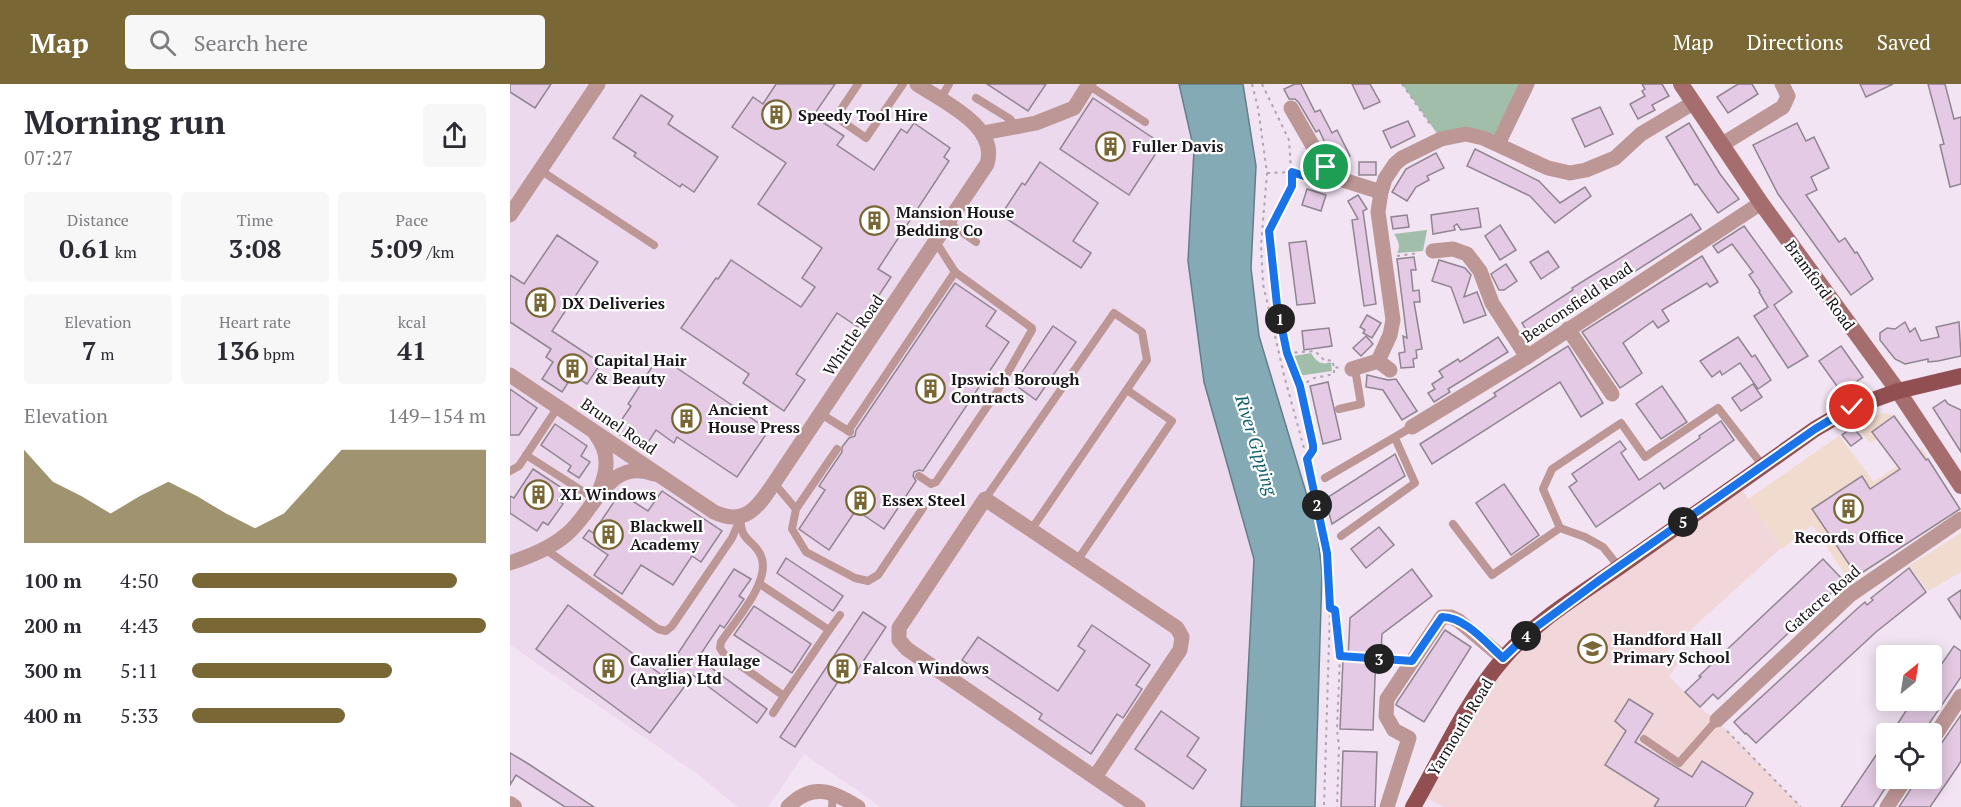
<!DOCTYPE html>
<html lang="en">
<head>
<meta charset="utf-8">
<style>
  body { margin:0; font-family:"PT Serif",serif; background:#f7f7f7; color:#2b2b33; height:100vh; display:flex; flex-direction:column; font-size:22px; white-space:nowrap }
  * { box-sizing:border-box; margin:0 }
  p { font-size:20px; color:#7c7c81 }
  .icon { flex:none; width:33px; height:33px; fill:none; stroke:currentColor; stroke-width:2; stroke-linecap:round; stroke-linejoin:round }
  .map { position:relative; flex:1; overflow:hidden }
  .sheet { display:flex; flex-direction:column; background:#fff; width:510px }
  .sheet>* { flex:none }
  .needle { width:39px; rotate:30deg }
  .tools { position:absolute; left:1366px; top:561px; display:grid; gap:12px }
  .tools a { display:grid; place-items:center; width:66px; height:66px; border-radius:6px; background:#fff; box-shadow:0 3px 15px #0003; font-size:30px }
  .pin { position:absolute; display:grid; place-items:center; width:51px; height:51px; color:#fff; margin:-26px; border:3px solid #fff; border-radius:50%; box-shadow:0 2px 6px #0007 }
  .km { position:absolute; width:30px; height:30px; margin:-15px; border-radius:50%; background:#222; color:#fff; font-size:16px; line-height:30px; text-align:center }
  .round { display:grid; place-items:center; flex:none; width:63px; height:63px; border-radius:6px; background:#f7f7f7 }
  .headline { display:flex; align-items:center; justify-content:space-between; height:102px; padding:0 24px }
  h1 { font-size:33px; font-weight:700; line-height:45px }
  .stats { display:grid; grid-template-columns:repeat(3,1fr); gap:9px; height:102px; padding:6px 24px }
  .stats div { display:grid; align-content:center; border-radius:6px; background:#f7f7f7; text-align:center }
  .stats b { font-size:26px; font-weight:700 }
  .stats small { font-size:16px; font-weight:400 }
  .stats p { font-size:16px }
  .chart { height:168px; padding:12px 24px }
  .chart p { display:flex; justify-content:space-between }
  .chart svg { width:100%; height:108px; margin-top:6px; fill:#796735; opacity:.7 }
  ul { padding:0 24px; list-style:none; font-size:20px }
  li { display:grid; grid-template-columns:96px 72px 1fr; align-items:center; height:45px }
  li i { height:15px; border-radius:8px; background:#796735 }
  header { display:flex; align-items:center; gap:36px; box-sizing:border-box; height:84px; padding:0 30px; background:#796735; color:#fff }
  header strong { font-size:28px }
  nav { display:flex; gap:33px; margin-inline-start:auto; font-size:21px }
  .search { width:420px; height:54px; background:#f7f7f7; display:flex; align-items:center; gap:15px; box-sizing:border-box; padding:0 21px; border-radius:6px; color:#7c7c81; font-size:22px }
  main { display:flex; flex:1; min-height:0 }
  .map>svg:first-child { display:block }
  .commercial { fill:#f1dace }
  .built { fill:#edd9ed }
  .education { fill:#f2d7da }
  .green { fill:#a1beab }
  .water { fill:#83aab5; stroke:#647e87; stroke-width:1.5 }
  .building { fill:#e4cae4; stroke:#918491; stroke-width:1.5 }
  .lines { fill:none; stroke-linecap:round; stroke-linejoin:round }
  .path { stroke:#afa4af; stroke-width:2; stroke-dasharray:3 4.5; stroke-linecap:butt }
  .service { stroke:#bd9696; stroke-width:8 }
  .minor { stroke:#bd9696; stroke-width:15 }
  .tertiary { stroke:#bd9696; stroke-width:16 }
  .secondary { stroke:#a56d6e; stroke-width:16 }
  .primary { stroke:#924f52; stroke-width:16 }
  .route-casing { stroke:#fff; stroke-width:12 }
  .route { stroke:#1a73e8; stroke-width:8 }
  .labels { text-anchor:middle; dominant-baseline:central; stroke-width:4.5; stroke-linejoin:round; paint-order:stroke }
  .poi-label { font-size:16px; font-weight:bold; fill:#1b161b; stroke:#fff; text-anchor:start }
  .street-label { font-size:16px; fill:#1b161b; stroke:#fff }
  .water-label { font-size:18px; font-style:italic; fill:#146172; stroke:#fff }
</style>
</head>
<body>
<header>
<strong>Map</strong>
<div class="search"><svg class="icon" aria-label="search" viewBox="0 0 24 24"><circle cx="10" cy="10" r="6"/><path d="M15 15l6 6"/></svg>Search here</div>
<nav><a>Map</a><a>Directions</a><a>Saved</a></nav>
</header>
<main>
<section class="sheet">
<div class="headline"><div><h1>Morning run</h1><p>07:27</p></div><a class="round"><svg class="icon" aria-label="share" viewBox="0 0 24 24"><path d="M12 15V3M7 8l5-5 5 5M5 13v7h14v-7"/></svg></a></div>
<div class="stats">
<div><p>Distance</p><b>0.61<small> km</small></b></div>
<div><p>Time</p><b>3:08</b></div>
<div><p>Pace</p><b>5:09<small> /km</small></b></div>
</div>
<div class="stats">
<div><p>Elevation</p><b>7<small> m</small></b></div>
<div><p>Heart rate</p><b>136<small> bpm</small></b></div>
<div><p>kcal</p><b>41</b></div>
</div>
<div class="chart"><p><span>Elevation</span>149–154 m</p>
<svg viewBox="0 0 160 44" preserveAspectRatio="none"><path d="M0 44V6L10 19L20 25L30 32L40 25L50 19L60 25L70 32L80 38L90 32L100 19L110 6L120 6L130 6L140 6L150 6L160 6V44z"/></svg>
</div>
<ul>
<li><b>100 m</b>4:50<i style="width:90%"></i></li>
<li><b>200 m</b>4:43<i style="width:100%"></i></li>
<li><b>300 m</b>5:11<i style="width:68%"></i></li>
<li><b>400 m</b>5:33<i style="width:52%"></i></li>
</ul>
</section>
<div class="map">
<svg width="1451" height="723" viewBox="0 0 1451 723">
  <rect width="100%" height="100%" fill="#f2e4f2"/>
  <g class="commercial">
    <polygon points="1372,329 1384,331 1391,339 1360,359 1345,340"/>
    <polygon points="1329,352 1364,398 1412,364 1451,425 1340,498 1302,441 1272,465 1238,415"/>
    <polygon points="1451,449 1451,488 1418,507 1399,482"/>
  </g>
  <polygon class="built" points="0,0 669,0 684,66 678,177 694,298 744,475 731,723 371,723 294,670 258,723 228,723 186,689 0,561"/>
  <polygon class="education" points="1228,400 1271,464 1156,568 1169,579 1159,592 1190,624 1207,636 1291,723 934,723 910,711 993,574"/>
  <g class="green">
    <polygon points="892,0 1017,0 988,60 931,55"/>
    <path d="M917 146 913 167 887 169C891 164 888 155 884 150Z"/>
    <path d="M801 269C806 277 811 282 821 278L822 287 788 292 784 272Z"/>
  </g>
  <polygon class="water" points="669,0 733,0 746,82 741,184 749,252 807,445 812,488 805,723 731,723 744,475 694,298 678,177 684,66"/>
  <g class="building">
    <polygon points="0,0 41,0 25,24 0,8"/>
    <polygon points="266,0 325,0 303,32 334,52 327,61 364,86 391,45 397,49 404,39 440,64 434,73 439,77 368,185 381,193 348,243 327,229 286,290 295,296 274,327 233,299 239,290 171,244 206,194 208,195 221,176 291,223 305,203 292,194 312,164 248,120 276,79 222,43 243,13 253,20"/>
    <polygon points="477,0 536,0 518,27"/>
    <polygon points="785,0 791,0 805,28 810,26 822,49 827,46 840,72 826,79 824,78 809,46 806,48 789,19 785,15 779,15 774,5"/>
    <polygon points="842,0 860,0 870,18 854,25"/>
    <polygon points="1132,0 1152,0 1159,12 1142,21 1145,26 1128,35 1120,20 1135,12 1132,7 1135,5"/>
    <polygon points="1228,0 1242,0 1248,10 1218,29 1207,13"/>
    <polygon points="1350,0 1383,0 1356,13"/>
    <polygon points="1418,0 1435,0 1444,35 1451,33 1451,100 1440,103 1430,61 1434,60"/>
    <polygon points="131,11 163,32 158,40 208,73 184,108 172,100 170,103 124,72 126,69 103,54"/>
    <polygon points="583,14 652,60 619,111 550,65"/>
    <polygon points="1090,23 1103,50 1075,63 1062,35"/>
    <polygon points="898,37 905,52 881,64 873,47"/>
    <polygon points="1179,39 1210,90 1229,115 1208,129 1187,100 1185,101 1156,53"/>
    <polygon points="1287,39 1296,57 1304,53 1319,84 1301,93 1307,106 1296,111 1329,158 1335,154 1345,169 1347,168 1363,195 1341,211 1268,110 1243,61"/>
    <polygon points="965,65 1029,97 1050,119 1075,103 1081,112 1045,139 1020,112 957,82"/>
    <polygon points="926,69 934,84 917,92 919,96 906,103 897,117 882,108 896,85"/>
    <polygon points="530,78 588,119 563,157 581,169 571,184 491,131 512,99 515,101"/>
    <rect x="849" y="78" width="17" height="13"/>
    <polygon points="797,105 816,111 811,127 792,121"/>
    <polygon points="848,111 857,125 853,127 866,220 854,222 842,136 848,135 838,117"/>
    <polygon points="968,124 971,143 951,146 947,140 944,142 945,146 923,150 921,131"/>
    <polygon points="1181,130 1191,145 1021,254 1012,239 1063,206 1062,204"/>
    <polygon points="897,131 899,143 883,145 881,133"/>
    <polygon points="990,141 1006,166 990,176 975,152"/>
    <polygon points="1234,142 1282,208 1264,221 1298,272 1278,284 1244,232 1258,223 1249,208 1250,207 1239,191 1243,188 1222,160 1208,169 1203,162"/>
    <polygon points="47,151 88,178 42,247 91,279 77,300 63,291 52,308 32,295 43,278 36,273 41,265 0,238 0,191 14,200"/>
    <polygon points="796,157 805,219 787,221 779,159"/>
    <polygon points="1038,167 1049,183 1031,195 1020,178"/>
    <polygon points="1192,172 1208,198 1200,203 1197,199 1152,226 1159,237 1148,244 1143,237 1113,259 1132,289 1110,304 1072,248"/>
    <polygon points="904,173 906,186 901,186 903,207 909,206 910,218 904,218 912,265 906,266 907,274 903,275 904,283 891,284 889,269 895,268 893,252 897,254 887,175"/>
    <polygon points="929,176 955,184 961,191 954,213 967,208 976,231 954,239 941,203 922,197"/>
    <polygon points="996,180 1007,197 994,206 989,206 981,190"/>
    <polygon points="445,199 486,227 476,242 499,258 413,387 409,386 404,388 403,392 406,397 374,445 346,426 319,466 289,445 315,406 309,402 332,368 332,363 339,354 345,352 346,346"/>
    <polygon points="857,231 871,239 862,254 853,249 855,246 850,243"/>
    <polygon points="1395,238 1400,248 1405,244 1411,257 1429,253 1426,243 1449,238 1451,272 1428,277 1418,278 1418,275 1395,280 1385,275 1370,256 1370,249 1377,244 1385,245"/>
    <polygon points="543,242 566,258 526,316 504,300"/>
    <polygon points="819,244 822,262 794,266 792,247"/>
    <polygon points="856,252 863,260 851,272 843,264"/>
    <polygon points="988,253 998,268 938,305 940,308 924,318 918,309 925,305 922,300 933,293 929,287 948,275 950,278"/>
    <polygon points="1228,253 1242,273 1245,271 1261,296 1248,305 1230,279 1212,291 1210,287 1202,293 1190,277"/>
    <polygon points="1058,262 1093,319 1071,333 1050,298 922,380 910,360 986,312 984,309"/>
    <polygon points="1331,262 1353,293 1340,302 1338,298 1329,305 1309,277"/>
    <polygon points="149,272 259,346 227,393 167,353 164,359 146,346 133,366 104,347 121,322 118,320"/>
    <polygon points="857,291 878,296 886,295 907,327 892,336 873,306 856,303"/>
    <polygon points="818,298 831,355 813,360 800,302"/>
    <polygon points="1243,300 1252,313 1231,327 1222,314"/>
    <polygon points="1152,302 1177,338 1151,355 1126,320"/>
    <polygon points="0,305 27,324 9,351 0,351"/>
    <polygon points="1435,316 1438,320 1451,326 1451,368 1423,324"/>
    <polygon points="1384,332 1416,376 1418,375 1450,425 1347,492 1302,425 1352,392 1360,405 1390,385 1362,348"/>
    <polygon points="1211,337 1224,356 1154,405 1150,399 1086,443 1059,403 1067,397 1062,390 1110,357 1116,365 1111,369 1129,396 1190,354 1189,352"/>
    <polygon points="45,340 77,362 71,372 80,378 69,394 58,387 61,382 31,361"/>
    <polygon points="1343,343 1352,354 1341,362 1332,351"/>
    <polygon points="885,370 895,392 822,440 815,415"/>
    <polygon points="23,385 55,406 48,416 53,420 38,441 33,438 27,447 0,429 0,412 4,414"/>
    <polygon points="994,400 1029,451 1001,471 966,419"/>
    <polygon points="152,407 212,447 191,478 182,472 163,501 131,481 112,510 84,491 98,471 73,454 79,446 83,449 110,409 138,427"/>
    <polygon points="869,443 884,461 856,484 841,465"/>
    <polygon points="276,474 333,512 323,527 267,489"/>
    <polygon points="1313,475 1334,497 1208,615 1203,610 1190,623 1175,608 1191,593 1189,592"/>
    <polygon points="1399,484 1416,508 1366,548 1246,659 1236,649 1235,650 1224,638 1348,524 1355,518 1357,521 1363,516 1361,514"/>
    <polygon points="224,485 241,495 229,512 234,515 214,544 210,541 188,574 257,625 247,639 183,591 140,649 26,565 58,521 153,592"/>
    <polygon points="902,485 922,512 872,550 871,570 866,570 863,646 830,645 833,576 838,576 840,534"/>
    <polygon points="1451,506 1451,535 1438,515"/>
    <polygon points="244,522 301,560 282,589 224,551"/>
    <polygon points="353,528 376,543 339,599 331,593 285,663 270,653"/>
    <polygon points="582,541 640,581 626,601 632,605 613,634 607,630 581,670 529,635 532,630 452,576 468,553 548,607 575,567 568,562"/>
    <polygon points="935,546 961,563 914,638 886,621 887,618"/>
    <polygon points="1444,562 1451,567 1451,593 1412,650 1381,650 1403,616 1422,616 1422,594"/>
    <polygon points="1119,615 1143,630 1125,658 1182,693 1192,677 1243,709 1235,723 1144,723 1149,715 1095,681 1116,647 1105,637"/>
    <polygon points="651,627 689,654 677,672 696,686 683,705 625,665"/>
    <polygon points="1451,631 1451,677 1448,682 1420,723 1389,723 1408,694 1422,694 1422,673"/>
    <polygon points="1377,655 1377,694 1382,694 1374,706 1363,723 1331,723"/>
    <polygon points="833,667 867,668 865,723 831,723"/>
    <polygon points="0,669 17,679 84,723 55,723 6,691 0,701"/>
  </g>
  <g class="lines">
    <g class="path">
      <polyline points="742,0 748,24 757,89 751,161 753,200 774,291 797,375 817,469 820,524 814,723"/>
      <polyline points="752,0 779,56 782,102 759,148 767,221 777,269 790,302 803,361 803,366 797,375"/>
      <polyline points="892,0 922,43"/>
      <polyline points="757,89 782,88 792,91"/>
      <polyline points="887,172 909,169"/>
      <polyline points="777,269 805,267 815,277 822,276 824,283 821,284"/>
      <polyline points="790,302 804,294 824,290 824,283 830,284"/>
      <polyline points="820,524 825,526 830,572 827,646 829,662 827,723"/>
      <polyline points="830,572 887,576"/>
      <polyline points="1217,647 1291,723"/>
    </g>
    <g class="service">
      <polyline points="348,0 326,33 356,54 393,0"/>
      <polyline points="578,1 635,38"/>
      <polyline points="466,14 500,35 506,42"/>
      <polyline points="430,16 439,0"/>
      <polyline points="30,86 144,161"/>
      <polyline points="439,139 466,158"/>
      <polyline points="829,325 851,320 845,285"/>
      <polyline points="311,330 340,348"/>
      <polyline points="338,347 445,188"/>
      <polyline points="327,365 286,425 282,445 296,468 345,494 358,497 368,491 413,424"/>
      <polyline points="16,371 85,415"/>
      <polyline points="0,387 9,382 48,323"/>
      <polyline points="409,392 421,400 426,398 485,311 522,246 522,244 445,188 426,158"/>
      <polyline points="815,394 902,343"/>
      <polyline points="264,399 286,425"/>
      <polyline points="475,415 604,229 632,248 637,276 521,446"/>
      <path d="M230 432C231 461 243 453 251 472 262 497 224 538 211 558L210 564 214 570 274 612 319 546 250 500"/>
      <polyline points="943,440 982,491 1050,444 1075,453 1093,463 1109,483"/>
      <polyline points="1050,444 1033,405 1042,385 1111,339 1135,373 1208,324 1253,382"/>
      <polyline points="831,452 905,399 885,354"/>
      <polyline points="35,465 148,545 156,547 162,542 222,454 228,440"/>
      <polyline points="567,477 662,337 617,306"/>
      <polyline points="319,546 330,531"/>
      <polyline points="263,629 274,612"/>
      <polyline points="1134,655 1169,679 1207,636"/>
      <polyline points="322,723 323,709"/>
    </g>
    <g class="minor">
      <polyline points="781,24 815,83"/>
      <polyline points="473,49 526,39 564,24 579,0"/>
      <polyline points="988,60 1017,0"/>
      <polyline points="1211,61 1273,23 1278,12 1272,0"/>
      <polyline points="806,96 815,83 833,96 871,108"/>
      <polyline points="0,131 88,0"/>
      <polyline points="923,167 943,165 957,170 970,187 982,219 1017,273"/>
      <polyline points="1058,245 1102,310"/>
      <polyline points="868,277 880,286"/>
      <polyline points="842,285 868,277 880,251 883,236 868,128 871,108 875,95 885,80 892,74 931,55 956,50 973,54 1038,84 1060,89 1076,86 1105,74 1131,50 1183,19"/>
      <path d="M0 291 204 428C235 443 249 422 264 399L477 80C489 42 433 18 407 0"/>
      <polyline points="902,343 1017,273 1251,119"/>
      <path d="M86 351C100 369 98 387 89 407"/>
      <path d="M0 479C20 472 41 464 57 450 85 427 98 373 144 390"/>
      <polyline points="1207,636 1340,511 1451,435"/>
      <polyline points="1422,656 1451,612"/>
      <polyline points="585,693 670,566 672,553 667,544 475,415 389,544 389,556 397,565 628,723"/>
      <path d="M278 723C302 698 323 707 348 723"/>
      <polyline points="877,723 899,654 884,646 876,632 877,615 932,533 941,533 949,537 993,574"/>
      <polyline points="1377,723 1396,694"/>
    </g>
    <polyline class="tertiary" points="0,720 4,723"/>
    <polyline class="secondary" points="1171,0 1251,119 1388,307 1451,402"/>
    <path class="primary" d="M903 723C932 673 955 619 993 575 1025 537 1071 510 1111 482 1176 436 1241 391 1305 345L1343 323 1388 307 1451 292"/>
  </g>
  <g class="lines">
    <defs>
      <path id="route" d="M816 83 806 96 782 88V102L759 147 767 221 777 269 790 302 803 361V366L797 375 817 469 820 524 825 526 830 572 902 577 932 533C955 533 976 559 993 574L1022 546 1091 495 1305 345 1342 323"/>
    </defs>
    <use href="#route" class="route-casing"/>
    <use href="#route" class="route"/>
  </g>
  <defs>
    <symbol id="building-ring" viewBox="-11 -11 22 22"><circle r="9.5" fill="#fff" stroke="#796735" stroke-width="1.5"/><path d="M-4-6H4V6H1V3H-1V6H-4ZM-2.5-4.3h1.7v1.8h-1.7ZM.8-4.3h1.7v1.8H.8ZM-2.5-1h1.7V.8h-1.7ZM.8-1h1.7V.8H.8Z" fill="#796735"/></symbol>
    <symbol id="school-ring" viewBox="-11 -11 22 22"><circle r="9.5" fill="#fff" stroke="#796735" stroke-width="1.5"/><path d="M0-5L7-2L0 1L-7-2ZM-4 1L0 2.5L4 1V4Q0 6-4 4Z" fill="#796735"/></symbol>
  </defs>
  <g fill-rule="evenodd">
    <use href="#building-ring" x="250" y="14" width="33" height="33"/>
    <use href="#building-ring" x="584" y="46" width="33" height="33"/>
    <use href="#building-ring" x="348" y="120" width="33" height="33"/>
    <use href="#building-ring" x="14" y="202" width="33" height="33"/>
    <use href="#building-ring" x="46" y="268" width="33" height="33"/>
    <use href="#building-ring" x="404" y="288" width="33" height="33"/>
    <use href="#building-ring" x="160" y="318" width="33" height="33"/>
    <use href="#building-ring" x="12" y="394" width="33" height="33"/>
    <use href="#building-ring" x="334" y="400" width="33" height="33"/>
    <use href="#building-ring" x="1322" y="408" width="33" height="33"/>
    <use href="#building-ring" x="82" y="434" width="33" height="33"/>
    <use href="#school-ring" x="1066" y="548" width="33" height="33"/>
    <use href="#building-ring" x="316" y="568" width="33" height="33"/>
    <use href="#building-ring" x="82" y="568" width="33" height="33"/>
  </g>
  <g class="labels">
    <g class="poi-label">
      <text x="288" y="31">Speedy Tool Hire</text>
      <text x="622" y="62">Fuller Davis</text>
      <text x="386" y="128">Mansion House<tspan x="386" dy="18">Bedding Co</tspan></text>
      <text x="52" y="219">DX Deliveries</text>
      <text x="84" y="276">Capital Hair<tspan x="84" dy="18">&amp; Beauty</tspan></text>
      <text x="441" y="295">Ipswich Borough<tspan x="441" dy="18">Contracts</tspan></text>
      <text x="198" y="325">Ancient<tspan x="198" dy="18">House Press</tspan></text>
      <text x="50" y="410">XL Windows</text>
      <text x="372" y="416">Essex Steel</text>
      <text x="120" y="442">Blackwell<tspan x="120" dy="18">Academy</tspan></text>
      <text x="1339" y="453" text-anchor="middle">Records Office</text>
      <text x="1103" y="555">Handford Hall<tspan x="1103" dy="18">Primary School</tspan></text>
      <text x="120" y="576">Cavalier Haulage<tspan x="120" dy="18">(Anglia) Ltd</tspan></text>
      <text x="353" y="584">Falcon Windows</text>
    </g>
    <g class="street-label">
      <text transform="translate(1310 201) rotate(54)">Bramford Road</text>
      <text transform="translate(1067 218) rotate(-34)">Beaconsfield Road</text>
      <text transform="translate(343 251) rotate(-56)">Whittle Road</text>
      <text transform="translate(109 342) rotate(34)">Brunel Road</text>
      <text transform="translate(1312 515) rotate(-41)">Gatacre Road</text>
      <text transform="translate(950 643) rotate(-59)">Yarmouth Road</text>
    </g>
    <g class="water-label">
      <text transform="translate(747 361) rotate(73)">River Gipping</text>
    </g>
  </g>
</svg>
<div class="tools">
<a><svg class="needle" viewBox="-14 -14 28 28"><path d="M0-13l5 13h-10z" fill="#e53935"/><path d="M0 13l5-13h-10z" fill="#7c7c81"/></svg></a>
<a><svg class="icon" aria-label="locate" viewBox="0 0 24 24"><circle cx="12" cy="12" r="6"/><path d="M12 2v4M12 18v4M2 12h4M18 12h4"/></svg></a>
</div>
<div class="pin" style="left:816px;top:83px;background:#1e9e55"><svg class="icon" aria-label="arrive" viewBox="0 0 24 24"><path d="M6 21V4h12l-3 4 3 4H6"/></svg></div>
<div class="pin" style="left:1342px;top:323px;background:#d93025"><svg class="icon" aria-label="check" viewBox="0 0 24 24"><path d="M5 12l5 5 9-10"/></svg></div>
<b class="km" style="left:770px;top:235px">1</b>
<b class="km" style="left:807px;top:421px">2</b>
<b class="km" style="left:869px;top:575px">3</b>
<b class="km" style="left:1016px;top:552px">4</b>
<b class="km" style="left:1173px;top:438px">5</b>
</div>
</main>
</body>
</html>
